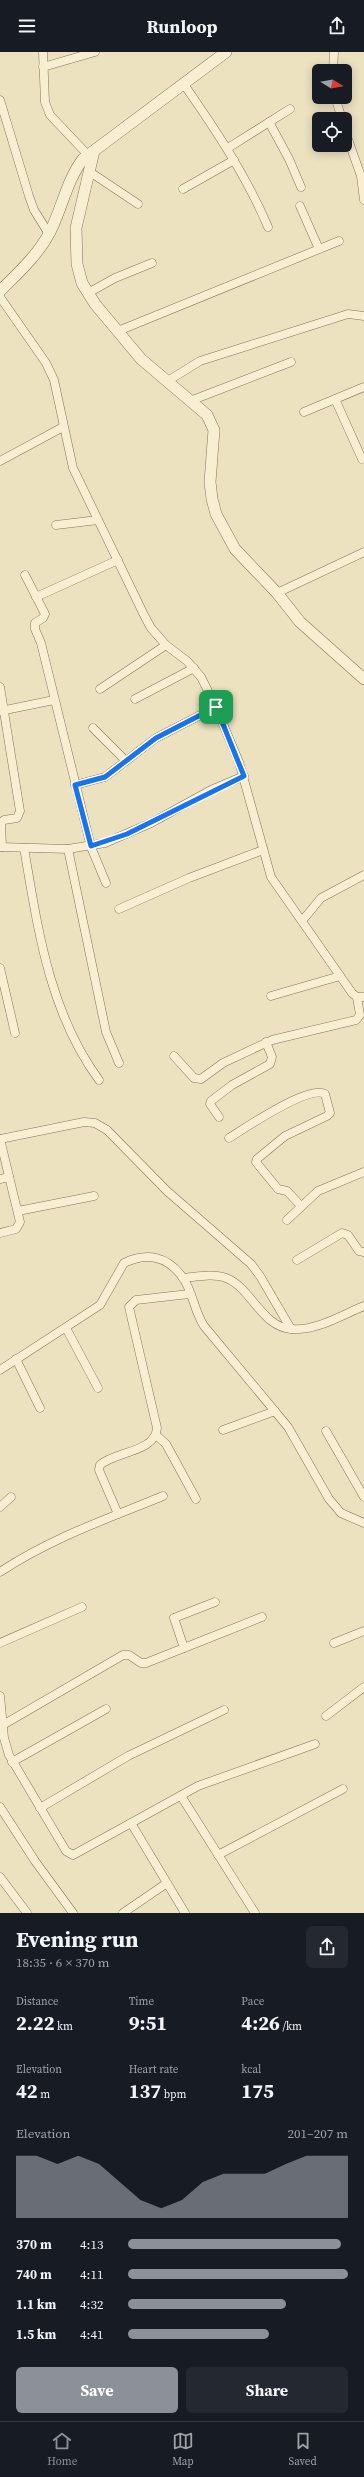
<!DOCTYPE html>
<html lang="en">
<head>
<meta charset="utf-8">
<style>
  body { margin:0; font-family:"Source Serif 4",serif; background:#242831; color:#f1f3f6; height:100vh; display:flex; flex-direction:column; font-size:15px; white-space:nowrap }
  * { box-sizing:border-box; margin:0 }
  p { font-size:13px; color:#9ea1a6 }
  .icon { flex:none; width:22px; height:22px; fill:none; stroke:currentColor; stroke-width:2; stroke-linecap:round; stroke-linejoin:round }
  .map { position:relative; height:1861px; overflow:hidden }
  .side { display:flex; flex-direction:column; background:#171b24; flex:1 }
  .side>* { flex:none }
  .needle { width:26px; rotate:101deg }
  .tools { position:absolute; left:312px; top:12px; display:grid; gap:8px }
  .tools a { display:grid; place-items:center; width:40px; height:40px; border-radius:6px; background:#171b24; box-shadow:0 2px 10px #0003; font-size:20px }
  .pin { position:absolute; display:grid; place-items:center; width:34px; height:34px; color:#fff; margin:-17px; border-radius:8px; box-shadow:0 2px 6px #0006 }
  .round { display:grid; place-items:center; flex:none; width:42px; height:42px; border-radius:6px; background:#242831 }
  .head { display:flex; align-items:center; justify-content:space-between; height:68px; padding:0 16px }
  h1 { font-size:22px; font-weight:700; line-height:30px }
  .metrics { display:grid; grid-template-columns:repeat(3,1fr); gap:6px; height:68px; padding:4px 16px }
  .metrics div { display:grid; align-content:center }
  .metrics b { font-size:20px; font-weight:700 }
  .metrics small { font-size:11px; font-weight:400 }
  .metrics p { font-size:11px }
  .chart { height:112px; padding:8px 16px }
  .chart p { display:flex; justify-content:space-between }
  .chart svg { width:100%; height:72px; margin-top:4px; fill:#8c9099; opacity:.7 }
  .cta { display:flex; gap:8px; margin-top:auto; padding:8px 16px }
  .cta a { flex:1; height:46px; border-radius:6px; background:#8c9099; color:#fff; font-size:16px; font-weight:700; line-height:46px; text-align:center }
  .cta a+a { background:#242831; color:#f1f3f6 }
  ul { padding:0 16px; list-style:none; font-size:13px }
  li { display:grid; grid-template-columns:64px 48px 1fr; align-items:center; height:30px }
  li i { height:10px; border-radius:5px; background:#8c9099 }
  header { display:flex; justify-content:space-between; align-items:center; height:52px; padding:0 16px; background:#171b24; font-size:18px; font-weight:700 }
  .tab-bar { display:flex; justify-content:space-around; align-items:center; height:56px; border-top:1px solid #363941; background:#171b24; font-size:11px; color:#9ea1a6 }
  .tab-bar a { display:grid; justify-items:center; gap:2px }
  .tab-bar .selected { color:#8c9099 }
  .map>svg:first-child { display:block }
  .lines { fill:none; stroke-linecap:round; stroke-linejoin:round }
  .minor-casing { stroke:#857359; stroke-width:9 }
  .tertiary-casing { stroke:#857359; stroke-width:12 }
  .minor { stroke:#f8efd3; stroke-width:8 }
  .tertiary { stroke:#f8efd3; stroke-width:11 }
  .route-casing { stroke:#fff; stroke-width:8 }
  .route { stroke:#1a73e8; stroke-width:5 }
</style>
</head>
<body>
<header><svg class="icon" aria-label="menu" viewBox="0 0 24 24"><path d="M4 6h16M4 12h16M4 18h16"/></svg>Runloop<svg class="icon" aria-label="share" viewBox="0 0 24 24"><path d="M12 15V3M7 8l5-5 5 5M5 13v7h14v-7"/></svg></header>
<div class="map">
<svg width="364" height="1861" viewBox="0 0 364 1861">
  <rect width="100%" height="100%" fill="#ece2c0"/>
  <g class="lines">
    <defs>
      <g id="minor">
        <polyline points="43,0 45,50 50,63 88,103"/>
        <polyline points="43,15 95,0"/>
        <polyline points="333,19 334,0"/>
        <path d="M183 31C215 77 246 123 268 175"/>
        <polyline points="335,45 342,67"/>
        <polyline points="0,48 29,144 34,158 49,182"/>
        <polyline points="269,70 289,107 301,135"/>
        <polyline points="345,79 361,124 364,148"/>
        <polyline points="228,96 290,57"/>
        <polyline points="90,120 138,152"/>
        <polyline points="183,137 234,108"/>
        <polyline points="300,154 319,197"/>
        <polyline points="88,241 115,226 152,211"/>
        <polyline points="0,245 46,311 54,328 73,416 144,563 151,576 166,593 187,609 201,625 215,653 239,710 271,825 352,941 357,945 364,945"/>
        <polyline points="118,279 339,189"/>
        <polyline points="166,330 200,309 348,262 364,264"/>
        <polyline points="335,347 362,407"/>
        <polyline points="190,349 291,310"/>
        <polyline points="304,360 364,335"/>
        <polyline points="0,409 63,375"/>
        <polyline points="56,473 98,468"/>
        <polyline points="25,523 45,562 43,566 35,571 35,577 41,591 91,795 106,831"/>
        <polyline points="277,541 364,500"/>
        <polyline points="36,545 118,508"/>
        <polyline points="0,635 20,759 17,766 4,768 1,771 2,795"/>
        <polyline points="100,637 166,593"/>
        <polyline points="135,647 194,616"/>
        <polyline points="0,659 54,648"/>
        <polyline points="93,676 126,709"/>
        <polyline points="75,733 105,725 156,686 216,655"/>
        <polyline points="0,795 68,797 105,791 151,771 211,738 244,724"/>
        <path d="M24 796C38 877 49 960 99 1028"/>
        <polyline points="68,797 106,980 119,1011"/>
        <polyline points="119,857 189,826 263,798"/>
        <polyline points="302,869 321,846 364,823"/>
        <polyline points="0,916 15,981"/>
        <polyline points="271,944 340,924"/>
        <polyline points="174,1004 194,1026 201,1027 223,1011 272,988 356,968 360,963 357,945"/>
        <polyline points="219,1065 210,1052 211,1049 232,1033 270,1012 272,1005 266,990"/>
        <path d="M229 1086C244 1077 309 1032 325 1042L330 1061 327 1064 285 1084 257 1107 256 1110 278 1137 287 1139 301 1154"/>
        <polyline points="0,1087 84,1070 95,1071 107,1078 167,1139 251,1212 260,1224 291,1277"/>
        <polyline points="0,1087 20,1170 16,1177 0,1181"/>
        <polyline points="0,1127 9,1125"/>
        <polyline points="18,1159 94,1144"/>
        <polyline points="287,1168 318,1139 364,1120"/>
        <polyline points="297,1208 342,1181 348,1183 359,1199 364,1200"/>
        <path d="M183 1226C196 1225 213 1221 226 1226 251 1235 262 1276 292 1277 316 1279 342 1263 364 1254"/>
        <polyline points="66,1276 98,1336"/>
        <polyline points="16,1307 40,1356"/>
        <path d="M0 1318 100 1253 124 1211C147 1200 168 1204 183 1226 193 1240 194 1259 204 1274L288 1375 329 1447 341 1461 364 1471"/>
        <polyline points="223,1378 275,1359"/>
        <polyline points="326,1379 364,1445"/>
        <polyline points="156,1383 166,1392 196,1447"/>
        <polyline points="0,1455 11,1445"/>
        <path d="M118 1462 99 1418 100 1413C115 1399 155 1401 157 1376L129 1255 136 1248 189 1242"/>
        <path d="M0 1520C51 1486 107 1467 163 1444"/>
        <polyline points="0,1591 82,1555"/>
        <polyline points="334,1591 364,1579"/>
        <polyline points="184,1596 174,1566 215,1550"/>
        <polyline points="0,1644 4,1686 9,1703 66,1799 73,1803 198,1734 315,1692"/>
        <polyline points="326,1664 364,1635"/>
        <polyline points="1,1674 123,1603 129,1603 141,1611 146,1611 262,1565"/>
        <polyline points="12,1710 106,1657"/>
        <polyline points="181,1744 255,1861"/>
        <polyline points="0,1755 35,1809 73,1861"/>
        <polyline points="40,1756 128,1704 224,1658"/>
        <polyline points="131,1771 185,1861"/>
        <polyline points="218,1803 343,1737"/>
        <polyline points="0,1825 27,1861"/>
        <polyline points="123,1861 167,1831"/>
      </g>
      <g id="tertiary">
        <polyline points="94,99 76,176 77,212 82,231 95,252 141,307 207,363 214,378 210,430 212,447 216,462 235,497 277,541 300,570 364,627"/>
        <path d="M0 239C18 221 38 203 50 180 62 156 67 128 83 107L226 0"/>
      </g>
    </defs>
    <use href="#minor" class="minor-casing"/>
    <use href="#tertiary" class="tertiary-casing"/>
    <use href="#minor" class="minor"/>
    <use href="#tertiary" class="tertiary"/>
  </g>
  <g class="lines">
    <defs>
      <polygon id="route" points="216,655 244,724 127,782 91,794 75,733 105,725 156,686"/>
    </defs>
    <use href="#route" class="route-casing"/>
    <use href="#route" class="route"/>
  </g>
</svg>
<div class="tools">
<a><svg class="needle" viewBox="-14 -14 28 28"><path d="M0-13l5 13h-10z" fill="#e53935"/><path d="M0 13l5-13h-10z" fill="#9ea1a6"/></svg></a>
<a><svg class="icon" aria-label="locate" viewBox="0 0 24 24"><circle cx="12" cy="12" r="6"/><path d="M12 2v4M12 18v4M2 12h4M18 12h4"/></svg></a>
</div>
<div class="pin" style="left:216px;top:655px;background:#1e9e55"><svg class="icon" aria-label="arrive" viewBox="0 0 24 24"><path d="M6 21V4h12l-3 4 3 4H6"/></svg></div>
</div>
<section class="side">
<div class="head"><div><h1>Evening run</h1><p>18:35 · 6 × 370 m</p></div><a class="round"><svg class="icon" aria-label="share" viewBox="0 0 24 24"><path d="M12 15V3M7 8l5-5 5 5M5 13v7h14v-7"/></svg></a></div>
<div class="metrics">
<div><p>Distance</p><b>2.22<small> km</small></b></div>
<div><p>Time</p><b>9:51</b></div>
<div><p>Pace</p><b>4:26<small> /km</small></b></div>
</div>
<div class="metrics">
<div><p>Elevation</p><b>42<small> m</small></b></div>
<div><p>Heart rate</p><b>137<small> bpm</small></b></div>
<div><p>kcal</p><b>175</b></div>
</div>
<div class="chart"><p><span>Elevation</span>201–207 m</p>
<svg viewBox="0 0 160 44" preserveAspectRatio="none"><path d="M0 44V6L10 6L20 11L30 6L40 11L50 22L60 33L70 38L80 33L90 22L100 17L110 17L120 17L130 11L140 6L150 6L160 6V44z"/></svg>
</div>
<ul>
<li><b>370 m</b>4:13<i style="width:97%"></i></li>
<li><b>740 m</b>4:11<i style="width:100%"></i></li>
<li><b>1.1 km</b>4:32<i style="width:72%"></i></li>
<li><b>1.5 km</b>4:41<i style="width:64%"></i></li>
</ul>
<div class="cta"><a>Save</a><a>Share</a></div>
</section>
<nav class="tab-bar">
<a class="selected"><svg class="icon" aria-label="home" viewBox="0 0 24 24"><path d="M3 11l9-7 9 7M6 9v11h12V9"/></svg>Home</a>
<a><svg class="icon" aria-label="map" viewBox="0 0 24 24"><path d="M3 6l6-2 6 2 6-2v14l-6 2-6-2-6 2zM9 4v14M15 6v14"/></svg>Map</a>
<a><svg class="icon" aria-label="saved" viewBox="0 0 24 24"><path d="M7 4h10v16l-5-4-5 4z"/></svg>Saved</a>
</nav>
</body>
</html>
